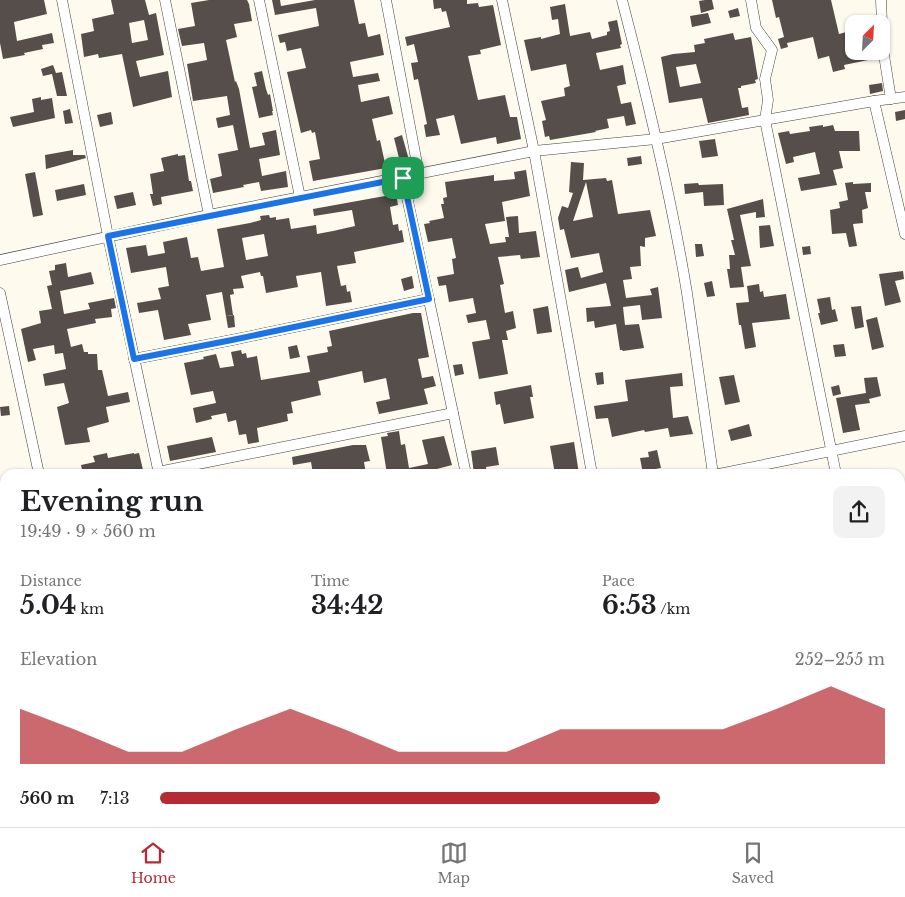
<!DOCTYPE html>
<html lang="en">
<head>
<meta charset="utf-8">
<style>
  body { margin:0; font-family:"Libre Baskerville",serif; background:#f2f2f2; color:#202124; height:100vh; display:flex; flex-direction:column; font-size:19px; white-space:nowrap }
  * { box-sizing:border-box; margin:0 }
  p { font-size:16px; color:#757577 }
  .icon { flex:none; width:28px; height:28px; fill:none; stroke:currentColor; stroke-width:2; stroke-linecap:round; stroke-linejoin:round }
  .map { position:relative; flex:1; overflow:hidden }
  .drawer { position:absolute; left:0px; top:469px; width:905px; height:359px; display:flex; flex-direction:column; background:#fff; border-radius:15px 15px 0 0; box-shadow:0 1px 4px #0004 }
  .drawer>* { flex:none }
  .needle { width:32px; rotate:24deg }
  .fabs { position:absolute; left:845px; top:15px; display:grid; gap:10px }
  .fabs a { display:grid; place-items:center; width:45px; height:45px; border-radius:10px; background:#fff; box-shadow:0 1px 4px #0004; font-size:25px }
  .pin { position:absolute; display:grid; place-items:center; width:42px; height:42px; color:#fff; margin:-21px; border-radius:10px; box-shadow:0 2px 8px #0006 }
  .round { display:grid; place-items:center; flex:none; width:52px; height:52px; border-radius:10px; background:#f2f2f2 }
  .summary { display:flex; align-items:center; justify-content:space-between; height:85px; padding:0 20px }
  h1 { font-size:28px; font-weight:800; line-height:38px }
  .figures { display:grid; grid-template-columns:repeat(3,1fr); gap:8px; height:85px; padding:5px 20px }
  .figures div { display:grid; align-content:center }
  .figures b { font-size:25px; font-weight:800 }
  .figures small { font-size:14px; font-weight:400 }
  .figures p { font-size:14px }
  .chart { height:140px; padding:10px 20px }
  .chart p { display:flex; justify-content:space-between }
  .chart svg { width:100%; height:90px; margin-top:5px; fill:#b62b33; opacity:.7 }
  ul { padding:0 20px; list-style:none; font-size:16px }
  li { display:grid; grid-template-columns:80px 60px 1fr; align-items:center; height:38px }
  li i { height:12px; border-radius:6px; background:#b62b33 }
  .tab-bar { display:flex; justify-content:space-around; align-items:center; height:70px; border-top:1px solid #e0e0e0; background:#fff; font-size:14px; color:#757577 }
  .tab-bar a { display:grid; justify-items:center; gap:2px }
  .tab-bar .active { color:#b62b33 }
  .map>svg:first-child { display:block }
  .building { fill:#554e4a; fill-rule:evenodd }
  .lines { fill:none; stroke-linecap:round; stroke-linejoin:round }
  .street-casing { stroke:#404040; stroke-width:11 }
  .street { stroke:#fff; stroke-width:10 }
  .route-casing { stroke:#fff; stroke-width:10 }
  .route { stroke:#1a73e8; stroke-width:6 }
</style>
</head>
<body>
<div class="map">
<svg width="905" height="827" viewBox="0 0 905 827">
  <rect width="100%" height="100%" fill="#fefbee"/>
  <g class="building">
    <polygon points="0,0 44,0 47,14 14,22 17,41 52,33 54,43 42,45 43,49 24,53 25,55 3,59 0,43"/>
    <path d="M111 0H145L149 15 156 13 164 55 136 61 140 77 168 71 172 97 133 107 122 54 99 58 98 54 84 57 81 34 94 31 92 19 114 14ZM144 20 148 40 132 43 129 23Z"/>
    <polygon points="209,0 247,0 249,4 252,21 234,24 237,37 226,40 235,82 236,81 239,89 250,148 265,145 262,133 276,130 280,155 259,159 262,176 286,171 288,187 261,191 259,182 243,185 244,187 213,193 210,179 222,176 218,154 238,150 233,125 218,128 216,118 230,115 227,96 193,101 187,64 207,60 204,43 182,46 178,29 195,26 191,3"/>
    <polygon points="272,0 280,0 281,6 315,0 354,0 359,24 365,23 368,37 380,34 384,55 350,62 353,77 378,73 380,81 358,85 361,102 389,96 393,114 372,119 377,141 380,140 386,168 313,181 309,161 320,159 315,132 312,133 311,130 301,133 287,72 306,68 301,48 287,51 285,42 280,43 278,35 319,26 316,8 275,15"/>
    <polygon points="433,0 467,0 467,4 478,3 479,7 493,5 501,45 480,50 481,54 468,56 478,100 505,95 510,117 517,117 521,139 497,144 496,137 461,144 454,115 436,119 440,135 426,137 424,125 427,124 418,79 414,80 411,63 418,62 414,44 407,46 405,37 450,27 446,11 442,12 441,8 434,9"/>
    <polygon points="705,0 712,0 714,9 701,13 699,1"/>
    <polygon points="772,0 831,0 839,34 854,30 854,51 876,51 878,58 844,65 845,69 833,72 829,56 818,59 813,37 787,43 788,47 781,49 778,39 784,37 779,17 776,18"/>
    <polygon points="565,4 570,36 590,32 592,39 607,35 607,32 610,31 608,22 617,20 622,44 620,45 621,48 596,53 600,70 623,65 626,84 617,86 621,104 631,102 636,124 626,126 624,116 607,119 609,128 595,131 596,132 550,140 549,136 545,137 542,121 546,120 541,101 565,96 564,88 570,86 566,64 531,71 524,40 541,37 541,39 560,34 558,19 552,20 550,7"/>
    <polygon points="738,8 740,16 730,18 728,11"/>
    <polygon points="708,13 711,23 692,27 690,16"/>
    <path d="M733 33 735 40 751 37 758 79 755 80 756 83 741 86V88H738L742 108 748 107 749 115 708 123 702 98 669 103 661 57 673 54 695 52 694 45 705 43 704 39ZM696 64 701 83 680 87 676 67Z"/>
    <polygon points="53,65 56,73 62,72 67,96 57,96 52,74 43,76 41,69"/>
    <polygon points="262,71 266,89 268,95 270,94 273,111 272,111 273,115 259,118 252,87 257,86 254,73"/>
    <polygon points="882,83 883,91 870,94 869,85"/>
    <polygon points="41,97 41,100 52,98 55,118 13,127 10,117 34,112 32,99"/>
    <polygon points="70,109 73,123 65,124 63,111"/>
    <polygon points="905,110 905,119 896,121 895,112"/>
    <polygon points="111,112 113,124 100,127 97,115"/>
    <polygon points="823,125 823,127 833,125 835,131 859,131 860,151 839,151 843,168 833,170 837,185 801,191 798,178 820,174 815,152 793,157 794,162 786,164 778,133 789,131 790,134 810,131 809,127"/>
    <polygon points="402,135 409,160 400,162 394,138"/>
    <polygon points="715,139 718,156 702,158 699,141"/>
    <polygon points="73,150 73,155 85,155 86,158 46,169 45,155"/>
    <polygon points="178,154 178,156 185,155 189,181 191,181 193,191 161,197 162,204 153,206 150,194 153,194 150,174 164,171 161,158"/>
    <polygon points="641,156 642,164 628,166 627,158"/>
    <path d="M571 162 584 163 583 180 606 178 607 181 612 180 618 214 650 210 656 236 645 238V247L640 246 641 266 630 267 632 279 623 280 626 298 652 295 650 289 658 287 662 318 642 320 640 305 623 307 625 325 639 324 644 348 623 351 622 350H620L616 324 595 328 594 321 587 322 586 308 611 306 606 283 569 292 565 270 578 267 581 278 603 272 599 253 571 258 564 229 560 230 558 218 562 206 568 208 573 193 569 192ZM586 182 593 217 573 221Z"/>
    <polygon points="526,170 530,196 502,202 505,221 485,224 490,244 506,242 505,237 509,237 506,217 518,216 519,233 536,231 540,257 521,259 520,255 498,257 504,284 500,285 505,313 513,311 516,328 506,331 508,340 502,340 508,374 479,379 472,342 490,339 486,320 468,323 466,315 476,313 473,298 449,302 446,285 439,286 437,277 454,274 452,259 456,258 452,238 428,242 424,224 430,223 429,221 444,218 441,204 444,204 443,198 447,197 445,182 494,175 494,181 515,179 514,172"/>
    <polygon points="35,172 43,215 33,217 25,174"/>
    <polygon points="853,182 853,184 871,183 871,192 865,192 868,208 862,210 863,223 853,224 857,246 849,247 846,233 832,234 830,210 840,208 839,202 848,200 845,183"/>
    <polygon points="698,183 699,185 723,184 724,205 704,206 703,192 685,194 684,184"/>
    <polygon points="84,184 86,195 57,201 55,190"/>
    <polygon points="133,192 136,205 117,209 114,196"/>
    <path d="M396 194 398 205 390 207 393 225 398 224 399 231 402 230 404 242 354 252 356 263 337 266 341 286 346 285 347 292 350 291 352 302 326 306 321 272 296 276 298 287 266 293 263 276H261L260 272 241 276 244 288 233 289 234 294 230 295 233 315 226 316 222 292 206 295 211 320 188 324 191 335 164 340 158 310 139 313 137 303 161 299 158 288 169 286 166 267 131 273 126 248 146 245 148 256 165 253 163 242 187 237 191 258 198 257 201 271 224 267 217 229 250 223 261 220 260 216 269 215 270 218 276 217V220L289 218 291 229 316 225 317 234 333 231 355 226 352 210 314 216 313 209ZM264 234 268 256 246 260 242 238Z"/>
    <polygon points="763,199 765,217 756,218 756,212 740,215 751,266 741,267 744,287 730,288 727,269 730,269 729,255 735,255 731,240 734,240 727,209"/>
    <polygon points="770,225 774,246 760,248 759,226"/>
    <polygon points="695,244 702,244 704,256 696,257"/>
    <polygon points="810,246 811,254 803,255 802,247"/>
    <polygon points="66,263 68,277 91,272 94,284 60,291 64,314 90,309 88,303 114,298 116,308 111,309 112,317 95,319 96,323 67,329 71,347 82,344 84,352 88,352 88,354 97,354 98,370 102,370 108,396 128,392 130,402 106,407 109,422 87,428 90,442 65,445 57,407 69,403 64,383 45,386 43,374 66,369 63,353 55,354 54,345 33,349 36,360 28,362 21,329 41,323 39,311 52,309 47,286 52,285 49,271 55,270 55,265"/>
    <polygon points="903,271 904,279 895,281 901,302 885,306 879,274"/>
    <polygon points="412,276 414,288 404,291 401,279"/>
    <polygon points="712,281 715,296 707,297 704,283"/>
    <polygon points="759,284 760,292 763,291 764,297 786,294 790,319 752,323 756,347 745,349 741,325 739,325 736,303 749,302 747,286"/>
    <polygon points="830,297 832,310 835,309 838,321 821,325 818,313 820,313 817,299"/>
    <polygon points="548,306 552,332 537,334 533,309"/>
    <polygon points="861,306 864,327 855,329 851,307"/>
    <polygon points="413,313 421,313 429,357 418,359 422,378 433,376 436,386 424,389 428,404 379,414 376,402 390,399 386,378 364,383 362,371 318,381 321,395 291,402 293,413 287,414 288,421 257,428 259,442 248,444 246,434 239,435 236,420 228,422 226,413 211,416 212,419 196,423 193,408 216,403 213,391 191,395 184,363 204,359 203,357 216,354 220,368 234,366 231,352 241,350 242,354 246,353 247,358 257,356 261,380 310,372 307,356 328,352 327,347 332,346 329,331"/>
    <polygon points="234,315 235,327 228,328 226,316"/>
    <polygon points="877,317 884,347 872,350 866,320"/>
    <polygon points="844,344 846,356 835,357 833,345"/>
    <polygon points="297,345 300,357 290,359 288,347"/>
    <polygon points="462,364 464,374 455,376 453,365"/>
    <polygon points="603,372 604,384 597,385 595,373"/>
    <polygon points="682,373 683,386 670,387 673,418 688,416 693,434 670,437 668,428 645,432 644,430 612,437 608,418 596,419 594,406 628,401 625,380"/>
    <polygon points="734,375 740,402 725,405 719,377"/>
    <polygon points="877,377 881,396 869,399 870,403 855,405 860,430 843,433 836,398 866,393 864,378"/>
    <polygon points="531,385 533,397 530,397 534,418 504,424 500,404 496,405 494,392"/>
    <polygon points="839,385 841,394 833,396 831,387"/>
    <polygon points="9,406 10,415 1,416 0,407"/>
    <polygon points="749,424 752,436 731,441 728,430"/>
    <polygon points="399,431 401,445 405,444 409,468 428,464 422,440 444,436 452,465 433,470 434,473 428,474 387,474 381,437 388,436 387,433"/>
    <polygon points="212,437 216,452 170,461 167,446"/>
    <polygon points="574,442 579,474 555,474 550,446"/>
    <polygon points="353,445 366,445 370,461 364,462 366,474 344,474 344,471 328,474 313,474 311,462 293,465 292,457"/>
    <polygon points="496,447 499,465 486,467 487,474 474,474 471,451"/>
    <polygon points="657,450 661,468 650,470 651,473 643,474 640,458 649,457 648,452"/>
    <polygon points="107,453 108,458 134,453 134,454 139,453 144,474 83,474 81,465 95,462 93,456"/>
  </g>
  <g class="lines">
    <defs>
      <g id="street">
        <polyline points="62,0 108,236 159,474"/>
        <polyline points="165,0 209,215"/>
        <polyline points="259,0 300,197"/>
        <polyline points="386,0 419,174"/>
        <polyline points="502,0 534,151 592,474"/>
        <path d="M622 0C647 96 671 195 687 293 696 353 704 414 713 474"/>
        <polyline points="751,0 756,28 772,50 765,79 768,100 765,120 836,474"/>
        <polyline points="881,0 883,49 891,99"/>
        <polyline points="874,101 905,234"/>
        <polyline points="403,178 466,474"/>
        <polyline points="0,260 209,215 534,151 656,139 874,101 905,97"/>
        <polyline points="0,293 39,474"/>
        <polyline points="134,359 232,340 429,299"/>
        <polyline points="158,472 453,413"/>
        <polyline points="719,474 905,436"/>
        <polyline points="0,622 5,621"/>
        <polyline points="900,669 905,668"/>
        <polyline points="900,779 905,804"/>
        <polyline points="104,822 105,827"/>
        <polyline points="231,822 232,827"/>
        <polyline points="536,822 537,827"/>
        <polyline points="658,822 659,827"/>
        <polyline points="779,822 780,827"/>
        <polyline points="157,827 179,822"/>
      </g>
    </defs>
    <use href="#street" class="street-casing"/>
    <use href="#street" class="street"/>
  </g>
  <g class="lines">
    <defs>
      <polygon id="route" points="403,178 429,299 232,340 134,359 108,236"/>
    </defs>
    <use href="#route" class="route-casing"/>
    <use href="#route" class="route"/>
  </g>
</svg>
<div class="fabs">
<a><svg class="needle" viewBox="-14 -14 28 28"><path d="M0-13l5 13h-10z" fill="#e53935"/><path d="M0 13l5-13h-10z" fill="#757577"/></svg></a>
</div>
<div class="pin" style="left:403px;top:178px;background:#1e9e55"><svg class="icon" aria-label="arrive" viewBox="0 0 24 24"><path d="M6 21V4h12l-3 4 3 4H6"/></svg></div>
<section class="drawer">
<div class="summary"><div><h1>Evening run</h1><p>19:49 · 9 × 560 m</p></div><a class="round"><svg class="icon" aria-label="share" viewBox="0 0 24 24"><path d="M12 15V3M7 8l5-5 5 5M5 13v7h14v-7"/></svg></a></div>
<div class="figures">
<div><p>Distance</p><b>5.04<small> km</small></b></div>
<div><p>Time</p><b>34:42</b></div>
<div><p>Pace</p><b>6:53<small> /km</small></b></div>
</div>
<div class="chart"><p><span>Elevation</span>252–255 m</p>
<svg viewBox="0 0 160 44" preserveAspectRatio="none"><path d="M0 44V17L10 27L20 38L30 38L40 27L50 17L60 27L70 38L80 38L90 38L100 27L110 27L120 27L130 27L140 17L150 6L160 17V44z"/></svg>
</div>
<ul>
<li><b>560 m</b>7:13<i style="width:69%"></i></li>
</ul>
</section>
</div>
<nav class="tab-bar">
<a class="active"><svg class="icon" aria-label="home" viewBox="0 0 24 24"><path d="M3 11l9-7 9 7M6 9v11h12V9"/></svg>Home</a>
<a><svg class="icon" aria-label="map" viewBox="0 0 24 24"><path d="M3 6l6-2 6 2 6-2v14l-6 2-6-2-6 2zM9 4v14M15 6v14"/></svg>Map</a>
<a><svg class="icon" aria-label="saved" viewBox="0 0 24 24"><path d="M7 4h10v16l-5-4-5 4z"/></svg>Saved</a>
</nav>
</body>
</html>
